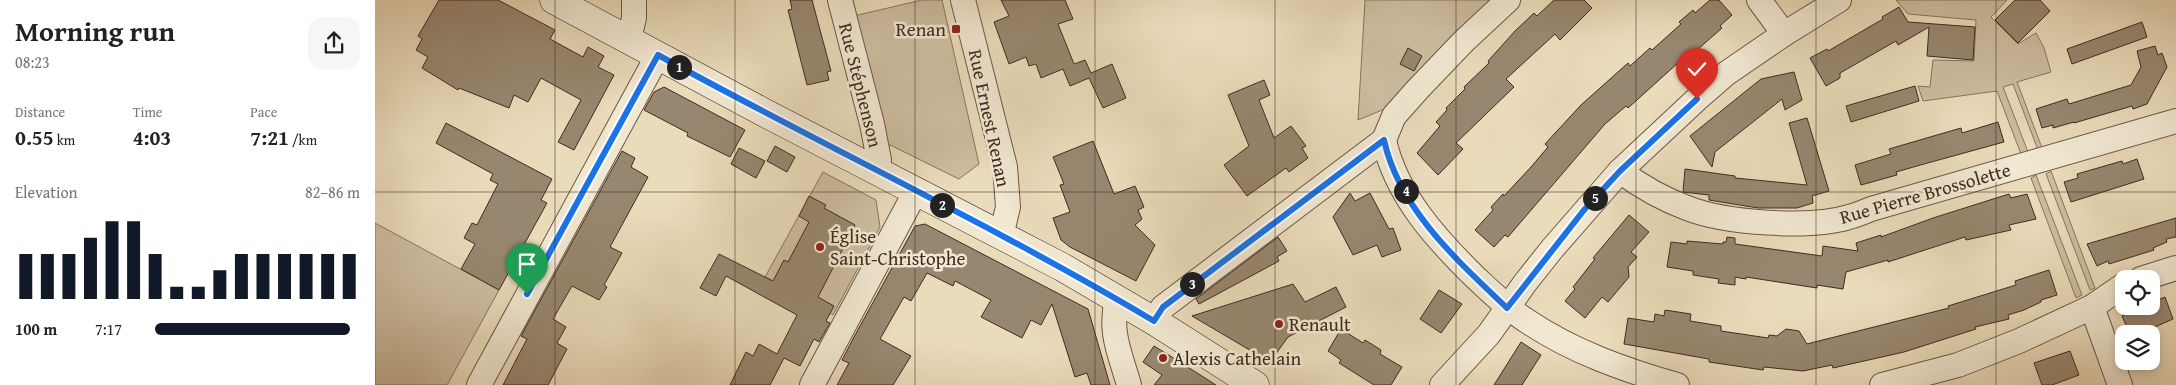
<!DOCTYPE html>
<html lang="en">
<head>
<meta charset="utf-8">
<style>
  body { margin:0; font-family:"Gentium Book Plus",serif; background:#f6f6f6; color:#222; height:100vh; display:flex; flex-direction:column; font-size:19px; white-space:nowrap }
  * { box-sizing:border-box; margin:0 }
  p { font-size:16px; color:#767676 }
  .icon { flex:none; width:28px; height:28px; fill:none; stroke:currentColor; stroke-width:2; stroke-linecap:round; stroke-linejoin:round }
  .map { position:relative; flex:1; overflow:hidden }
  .side { display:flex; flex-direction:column; background:#fff; width:375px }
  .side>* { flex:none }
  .tools { position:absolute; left:1740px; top:270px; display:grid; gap:10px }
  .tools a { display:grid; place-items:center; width:45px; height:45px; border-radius:10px; background:#fff; box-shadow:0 2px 8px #0003; font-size:25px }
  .pin { position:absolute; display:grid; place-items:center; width:42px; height:42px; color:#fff; margin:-51px -21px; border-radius:50% 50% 50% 0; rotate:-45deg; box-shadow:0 0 5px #0007 }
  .pin .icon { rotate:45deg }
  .km { position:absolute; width:25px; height:25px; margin:-12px; border-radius:50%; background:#222; color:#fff; font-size:14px; line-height:25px; text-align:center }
  .round { display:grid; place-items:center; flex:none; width:52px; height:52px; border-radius:15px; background:#f6f6f6 }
  .headline { display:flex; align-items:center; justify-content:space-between; height:85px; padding:0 15px }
  h1 { font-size:28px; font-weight:700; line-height:38px }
  .figures { display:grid; grid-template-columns:repeat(3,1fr); gap:8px; height:85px; padding:5px 15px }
  .figures div { display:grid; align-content:center }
  .figures b { font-size:21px; font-weight:700 }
  .figures small { font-size:14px; font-weight:400 }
  .figures p { font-size:14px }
  .chart { height:140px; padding:10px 15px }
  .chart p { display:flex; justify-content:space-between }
  .chart svg { width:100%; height:90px; margin-top:5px; stroke:#111827; stroke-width:6 }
  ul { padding:0 15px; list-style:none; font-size:16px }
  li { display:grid; grid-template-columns:80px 60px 1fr; align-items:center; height:38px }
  li i { height:12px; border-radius:6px; background:#111827 }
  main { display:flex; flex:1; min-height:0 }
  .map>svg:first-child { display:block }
  .green { fill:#cdbda0; stroke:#867460 }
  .building { fill:#988770; stroke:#3f2c20 }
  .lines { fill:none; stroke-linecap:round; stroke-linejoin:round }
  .minor-casing { stroke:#6a5846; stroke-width:26 }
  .secondary-casing { stroke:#3f2c20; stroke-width:29 }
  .minor { stroke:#f1e8d2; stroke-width:24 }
  .secondary { stroke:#f1e8d2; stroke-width:28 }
  .route-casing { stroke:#fff; stroke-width:10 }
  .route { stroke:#1a73e8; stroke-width:6 }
  .grid { fill:none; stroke:#3f2c20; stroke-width:1; stroke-opacity:0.55 }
  .poi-dot { fill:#8f2418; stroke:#f1e8d2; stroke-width:2 }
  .labels { text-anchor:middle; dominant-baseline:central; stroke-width:5; stroke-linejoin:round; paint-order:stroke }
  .poi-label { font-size:19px; fill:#3f2c20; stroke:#f1e8d2; text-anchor:start }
  .street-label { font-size:19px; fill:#3f2c20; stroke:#f1e8d2 }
</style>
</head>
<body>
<main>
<section class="side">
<div class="headline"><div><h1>Morning run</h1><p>08:23</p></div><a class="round"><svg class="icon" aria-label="share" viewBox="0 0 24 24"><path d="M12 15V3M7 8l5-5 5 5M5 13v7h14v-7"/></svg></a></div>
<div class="figures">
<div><p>Distance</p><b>0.55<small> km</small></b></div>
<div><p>Time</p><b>4:03</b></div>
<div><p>Pace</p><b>7:21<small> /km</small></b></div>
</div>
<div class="chart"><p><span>Elevation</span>82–86 m</p>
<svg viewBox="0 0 160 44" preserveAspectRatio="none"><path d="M5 44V22M15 44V22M25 44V22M35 44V14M45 44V6M55 44V6M65 44V22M75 44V38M85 44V38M95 44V30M105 44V22M115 44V22M125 44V22M135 44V22M145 44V22M155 44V22"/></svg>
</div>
<ul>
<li><b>100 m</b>7:17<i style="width:95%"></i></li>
</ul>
</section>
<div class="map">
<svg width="1801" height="385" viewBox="0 0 1801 385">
  <rect width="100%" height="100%" fill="#eadbba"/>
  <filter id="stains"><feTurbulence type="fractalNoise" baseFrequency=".004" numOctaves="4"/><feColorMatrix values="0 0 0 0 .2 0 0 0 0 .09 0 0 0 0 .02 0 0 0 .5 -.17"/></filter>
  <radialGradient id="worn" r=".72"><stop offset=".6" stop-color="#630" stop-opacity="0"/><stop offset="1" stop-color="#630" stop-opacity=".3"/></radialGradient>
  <g class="green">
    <polygon points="547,0 567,0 604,164 584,179 511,143 479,16"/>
    <polygon points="990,0 1115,0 1060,55 1017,106 983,120"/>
    <polygon points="1521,0 1632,0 1616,17 1643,44 1661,33 1669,48 1676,72 1642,82 1667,148 1663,150 1638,84 1628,87 1653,152 1646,154 1622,91 1548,101 1543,86 1555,87 1558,60 1599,61 1601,20 1533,14"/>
    <polygon points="1676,171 1720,288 1715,290 1671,174"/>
    <polygon points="448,172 501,200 505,227 458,315 443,305 390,277"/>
    <polygon points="1661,175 1707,295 1701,298 1656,178"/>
    <polygon points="0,223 124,290 72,385 0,385"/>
  </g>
  <g class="building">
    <polygon points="64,0 123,0 180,30 175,39 208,57 213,47 229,56 223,67 239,75 199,150 183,142 206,100 166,78 153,102 139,95 134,108 84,88 83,90 47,68 53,57 41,50 47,39 43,36"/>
    <polygon points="415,0 437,0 456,71 452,72 454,80 432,85 413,10 417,9"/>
    <polygon points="626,0 690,0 698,19 683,24 699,64 710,60 716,73 737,64 751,98 728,108 714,78 695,86 688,69 666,78 661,64 654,66 651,57 634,64 619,22 634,16"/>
    <polygon points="1179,0 1209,0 1217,8 1185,40 1180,34 1131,79 1139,87 1081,143 1088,149 1063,175 1042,153 1065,126 1061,122 1072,110 1071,108 1090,89 1089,87 1114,63 1113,61 1140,31 1159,13 1162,16"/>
    <polygon points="1335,0 1344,0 1357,15 1345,26 1347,28 1306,64 1304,62 1253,108 1251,106 1230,124 1133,237 1130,235 1119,247 1100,230 1118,210 1116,207 1128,194 1129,196 1156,167 1173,147 1170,144 1206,105 1253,63 1255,66 1275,48 1277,50 1306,24 1304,22 1318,10 1320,13"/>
    <polygon points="1640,0 1665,0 1675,11 1643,43 1620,20"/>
    <polygon points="1524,7 1533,22 1600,27 1598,60 1552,56 1554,27 1523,45 1521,41 1465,73 1465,78 1451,86 1435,58 1452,49 1453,51 1508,19 1507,17"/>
    <polygon points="1767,22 1772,37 1697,64 1692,49"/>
    <polygon points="1780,46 1783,55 1787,53 1792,67 1772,104 1758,109 1757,106 1699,123 1699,122 1678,128 1678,125 1667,128 1661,109 1692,99 1694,104 1756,85 1766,67 1762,51"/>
    <polygon points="1033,48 1047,56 1039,71 1025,64"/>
    <polygon points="1419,72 1427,100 1410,110 1407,99 1340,152 1337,167 1315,136 1386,79"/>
    <polygon points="889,80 895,95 884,100 899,138 916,126 931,146 927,148 933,158 914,172 911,168 872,196 849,165 874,146 853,95"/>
    <polygon points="1540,86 1544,101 1476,122 1471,106"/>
    <polygon points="289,87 370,130 355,157 312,136 313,133 269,110 279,92"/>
    <polygon points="1432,118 1454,191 1437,196 1438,203 1422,208 1383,208 1334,200 1334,195 1308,192 1310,169 1360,176 1360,178 1432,185 1414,123"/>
    <polygon points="1623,122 1629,142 1549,164 1521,172 1522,175 1486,185 1480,165 1516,154 1514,149 1586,128 1587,133"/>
    <polygon points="71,123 177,179 166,200 172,203 124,290 86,269 100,244 89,238 97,223 102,225 123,184 115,180 118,174 61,143"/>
    <polygon points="718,141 739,194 760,186 769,207 763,210 767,219 760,225 780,245 761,281 695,247 686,240 678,218 695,212 685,185 689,184 678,157"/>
    <polygon points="400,146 420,157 412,172 392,161"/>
    <polygon points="364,148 390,161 381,178 356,164"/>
    <polygon points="247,151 260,158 256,167 273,177 235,247 247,253 229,285 232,287 224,300 197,286 178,319 191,327 182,343 192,349 173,385 128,385 152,339 146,336"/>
    <polygon points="1762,159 1769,179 1696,202 1689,182 1703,178 1702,174 1747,161 1748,164"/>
    <polygon points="975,193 980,201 995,193 1014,229 1018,228 1026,250 1007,257 1002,245 978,255 958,217"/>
    <polygon points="1634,194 1636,198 1652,194 1661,219 1634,225 1636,230 1591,240 1590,237 1513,262 1513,260 1471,272 1468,289 1442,285 1442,288 1371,277 1371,279 1360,277 1360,285 1343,283 1344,279 1318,275 1318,271 1292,267 1296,242 1312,244 1312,241 1348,244 1348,242 1351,242 1352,237 1360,238 1360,244 1447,256 1448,246 1483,251 1481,243 1506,235 1506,237 1558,218"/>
    <polygon points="434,196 451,205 449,208 480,225 443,297 459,306 451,321 455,323 444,342 439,339 425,366 409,358 395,385 355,385 371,352 378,356 384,344 402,354 422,315 351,276 341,296 325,288 344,254 398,281 409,260 413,262 434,222 424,216"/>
    <polygon points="1254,215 1274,232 1256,252 1262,257 1253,267 1254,277 1233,302 1227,297 1210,318 1190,301 1200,289 1198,287 1220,259 1218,258"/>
    <polygon points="1801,218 1801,237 1791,239 1792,242 1778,248 1779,250 1734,264 1733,261 1722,266 1712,244"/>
    <polygon points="550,224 713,309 735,385 716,385 712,373 700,377 677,304 666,325 656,320 647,338 606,317 616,300 580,281 578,286 552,273 536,301 529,297 505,339 536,356 518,385 462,385 474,363 467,360 479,337 540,226"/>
    <polygon points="903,237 912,251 902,257 904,261 824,304 821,299"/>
    <polygon points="1674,270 1682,295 1666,300 1666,302 1649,310 1633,315 1634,319 1600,327 1601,329 1529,352 1458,368 1457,365 1428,371 1389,367 1388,370 1334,362 1334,359 1249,344 1253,318 1279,322 1280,314 1289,316 1290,310 1316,314 1315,321 1346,326 1346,331 1393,338 1394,335 1402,336 1411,329 1424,331 1432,344 1574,308 1573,306 1641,285 1640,281"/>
    <polygon points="918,284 930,302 961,287 971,307 913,337 895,362 817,316"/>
    <polygon points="1064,290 1087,304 1066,333 1045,319"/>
    <polygon points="1790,297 1798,319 1764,334 1755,334 1747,316 1768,306 1776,306 1776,303"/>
    <polygon points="966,329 988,343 990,340 1006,350 1005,354 1027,367 1016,385 999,385 964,363 966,360 953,351"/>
    <polygon points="1146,342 1166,355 1147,385 1119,385"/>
    <polygon points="779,346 808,364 841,385 779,385 787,375 768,362"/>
    <polygon points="1695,351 1704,375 1677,385 1667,385 1659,363"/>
  </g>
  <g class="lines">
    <defs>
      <g id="minor">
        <polyline points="465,0 497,124 504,160 500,170"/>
        <polyline points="588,0 630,167 633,207 626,236"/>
        <path d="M1133 0 1089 41 1043 89 1019 116 1009 140C1021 195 1061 239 1100 277 1117 293 1133 309 1152 321 1198 352 1250 370 1302 385"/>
        <polyline points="1384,0 1409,34"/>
        <polyline points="254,39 259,18 259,0"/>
        <path d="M1245 171C1265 186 1288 199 1312 208 1350 223 1435 229 1474 217 1482 215 1489 212 1496 209L1801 121"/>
        <polyline points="1766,279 1801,268"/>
        <path d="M742 299C734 333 745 353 754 385"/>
        <polyline points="1717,307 1745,385"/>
        <polyline points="779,321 788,307 1009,140"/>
        <polyline points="104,385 283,55"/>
        <polyline points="437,385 541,191"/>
        <polyline points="1067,385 1114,334 1150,283 1177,249 1245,171 1322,99 1352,73 1409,34 1464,0"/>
        <polyline points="1507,385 1583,365 1644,341 1717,307 1749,285"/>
      </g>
      <polyline id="secondary" points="179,0 388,112 687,267 779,321 880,385"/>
    </defs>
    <use href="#minor" class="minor-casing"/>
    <use href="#secondary" class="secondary-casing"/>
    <use href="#minor" class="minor"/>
    <use href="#secondary" class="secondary"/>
  </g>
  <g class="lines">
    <defs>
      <path id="route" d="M152 294 283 55C448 146 618 225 779 321L788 307 1009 140C1024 209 1083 261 1132 308L1209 210 1245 171 1322 99"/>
    </defs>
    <use href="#route" class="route-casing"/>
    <use href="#route" class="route"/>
  </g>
  <path class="grid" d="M180 0V385M360 0V385M540 0V385M720 0V385M900 0V385M1081 0V385M1261 0V385M1441 0V385M1621 0V385M0 192H1801"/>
  <g class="poi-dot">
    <rect x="576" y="24" width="10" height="10" rx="2.5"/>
    <circle cx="445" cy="247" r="5"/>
    <circle cx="904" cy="324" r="5"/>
    <circle cx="788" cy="358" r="5"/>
  </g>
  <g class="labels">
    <g class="poi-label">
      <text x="571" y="29" text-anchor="end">Renan</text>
      <text x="455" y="236">Église<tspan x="455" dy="22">Saint-Christophe</tspan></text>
      <text x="914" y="324">Renault</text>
      <text x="798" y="358">Alexis Cathelain</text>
    </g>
    <g class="street-label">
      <text transform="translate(486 85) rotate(76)">Rue Stéphenson</text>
      <text transform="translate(615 118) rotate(78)">Rue Ernest Renan</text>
      <text transform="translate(1550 193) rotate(-16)">Rue Pierre Brossolette</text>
    </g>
  </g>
  <rect width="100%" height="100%" filter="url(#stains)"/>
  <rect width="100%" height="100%" fill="url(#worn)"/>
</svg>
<div class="tools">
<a><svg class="icon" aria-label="locate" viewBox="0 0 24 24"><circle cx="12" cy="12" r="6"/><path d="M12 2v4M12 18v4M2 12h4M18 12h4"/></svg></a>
<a><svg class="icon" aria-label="layers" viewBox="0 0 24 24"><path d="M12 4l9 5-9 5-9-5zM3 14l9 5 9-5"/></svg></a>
</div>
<div class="pin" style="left:152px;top:294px;background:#1e9e55"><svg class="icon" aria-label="arrive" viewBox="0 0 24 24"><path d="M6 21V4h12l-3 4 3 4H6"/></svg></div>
<div class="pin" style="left:1322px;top:99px;background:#d93025"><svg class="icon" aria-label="check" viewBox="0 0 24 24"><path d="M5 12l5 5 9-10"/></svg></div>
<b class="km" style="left:304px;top:67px">1</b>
<b class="km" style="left:567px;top:205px">2</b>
<b class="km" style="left:817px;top:284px">3</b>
<b class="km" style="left:1031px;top:191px">4</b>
<b class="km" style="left:1220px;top:198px">5</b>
</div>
</main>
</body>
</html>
